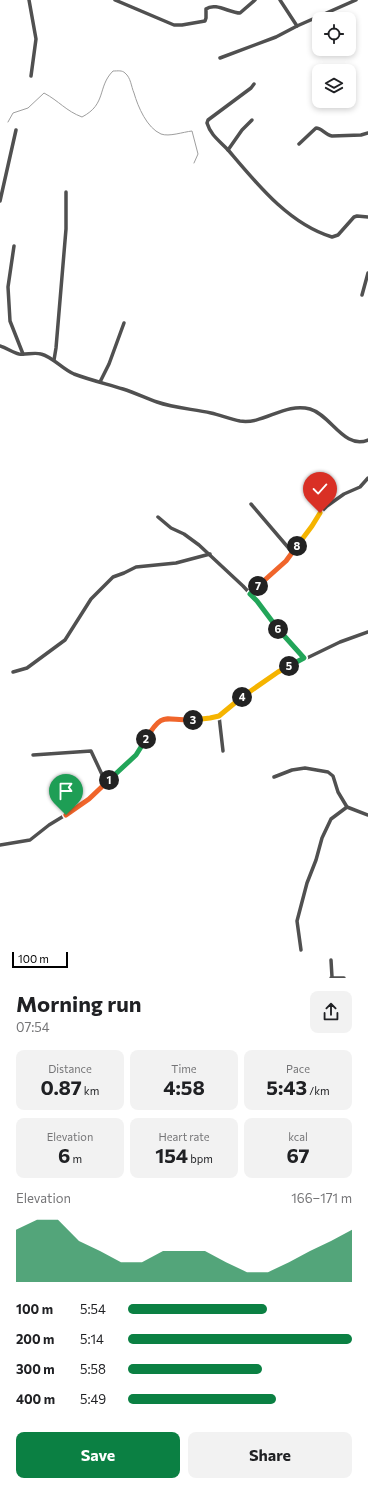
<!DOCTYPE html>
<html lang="en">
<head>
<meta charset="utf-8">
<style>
  body { margin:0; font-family:Commissioner,sans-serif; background:#f2f2f2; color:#202124; height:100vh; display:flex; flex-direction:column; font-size:15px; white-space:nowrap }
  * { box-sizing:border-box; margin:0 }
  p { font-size:13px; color:#757577 }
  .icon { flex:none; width:22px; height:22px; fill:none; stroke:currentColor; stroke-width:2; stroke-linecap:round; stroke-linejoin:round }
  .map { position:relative; height:978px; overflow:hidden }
  .details { display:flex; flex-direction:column; background:#fff; flex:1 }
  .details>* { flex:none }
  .buttons { position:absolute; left:312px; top:12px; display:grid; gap:8px }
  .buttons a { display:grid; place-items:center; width:44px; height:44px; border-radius:8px; background:#fff; box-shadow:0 2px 6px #0003; font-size:20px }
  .scale { position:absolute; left:12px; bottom:10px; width:56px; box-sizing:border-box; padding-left:4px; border:2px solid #000; border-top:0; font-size:11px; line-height:14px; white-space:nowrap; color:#000; -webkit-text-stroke:3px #fff; paint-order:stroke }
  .pin { position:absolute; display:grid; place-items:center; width:34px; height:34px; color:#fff; margin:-41px -17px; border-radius:50% 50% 50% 0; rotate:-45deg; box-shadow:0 0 4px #0007 }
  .pin .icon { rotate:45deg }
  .km { position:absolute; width:20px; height:20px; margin:-10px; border-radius:50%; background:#222; color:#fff; font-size:11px; line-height:20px; text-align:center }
  .round { display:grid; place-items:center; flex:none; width:42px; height:42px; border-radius:8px; background:#f2f2f2 }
  .head { display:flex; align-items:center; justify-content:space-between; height:68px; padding:0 16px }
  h1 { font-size:22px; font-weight:700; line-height:30px }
  .stats { display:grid; grid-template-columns:repeat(3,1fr); gap:6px; height:68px; padding:4px 16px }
  .stats div { display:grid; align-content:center; border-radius:8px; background:#f2f2f2; text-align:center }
  .stats b { font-size:20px; font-weight:700 }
  .stats small { font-size:11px; font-weight:400 }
  .stats p { font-size:11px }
  .chart { height:112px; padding:8px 16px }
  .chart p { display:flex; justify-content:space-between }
  .chart svg { width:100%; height:72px; margin-top:4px; fill:#0b8043; opacity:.7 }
  .action { display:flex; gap:8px; margin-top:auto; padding:8px 16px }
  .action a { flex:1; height:46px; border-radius:8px; background:#0b8043; color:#fff; font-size:16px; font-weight:700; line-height:46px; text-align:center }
  .action a+a { background:#f2f2f2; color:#202124 }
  ul { padding:0 16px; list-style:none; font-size:13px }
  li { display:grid; grid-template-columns:64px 48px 1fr; align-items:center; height:30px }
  li i { height:10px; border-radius:5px; background:#0b8043 }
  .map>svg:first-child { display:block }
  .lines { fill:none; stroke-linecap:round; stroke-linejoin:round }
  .stream { stroke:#9e9e9e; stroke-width:1 }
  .street { stroke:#505050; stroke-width:3.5 }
  .split-1-casing { stroke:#fff; stroke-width:8 }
  .split-2-casing { stroke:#fff; stroke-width:8 }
  .split-3-casing { stroke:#fff; stroke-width:8 }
  .split-4-casing { stroke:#fff; stroke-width:8 }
  .split-5-casing { stroke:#fff; stroke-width:8 }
  .split-6-casing { stroke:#fff; stroke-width:8 }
  .split-7-casing { stroke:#fff; stroke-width:8 }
  .split-8-casing { stroke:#fff; stroke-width:8 }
  .split-9-casing { stroke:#fff; stroke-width:8 }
  .split-1 { stroke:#f0652b; stroke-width:5 }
  .split-2 { stroke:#22a559; stroke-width:5 }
  .split-3 { stroke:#f0652b; stroke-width:5 }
  .split-4 { stroke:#f5b400; stroke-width:5 }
  .split-5 { stroke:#f5b400; stroke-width:5 }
  .split-6 { stroke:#22a559; stroke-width:5 }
  .split-7 { stroke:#22a559; stroke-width:5 }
  .split-8 { stroke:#f0652b; stroke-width:5 }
  .split-9 { stroke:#f5b400; stroke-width:5 }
</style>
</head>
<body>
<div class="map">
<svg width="368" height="978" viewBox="0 0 368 978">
  <rect width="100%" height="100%" fill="#fff"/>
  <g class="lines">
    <path class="stream" d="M8 122 13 113 28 108 44 93C59 101 66 111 82 117 107 104 97 87 113 71 118 71 122 70 125 73 131 78 131 86 134 93 138 107 147 128 161 134 169 137 183 132 192 131L198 154 194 163"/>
    <g class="street">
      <polyline points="29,0 36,39 31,76"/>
      <path d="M115 0 174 25H182L205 21 206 18V9C215 2 230 13 240 13L255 0"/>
      <polyline points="280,0 297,26"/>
      <polyline points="220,58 276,37 297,26 356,0"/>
      <path d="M254 84 251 88 208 120 207 123C211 136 220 141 229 151 257 184 289 224 332 237L338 235 354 217 357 216 368 217"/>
      <path d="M299 144 316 128C322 128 325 135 332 136L361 135 368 133"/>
      <polyline points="228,150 242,130 252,120"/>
      <polyline points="0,201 16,130"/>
      <polyline points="14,246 8,287 10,321 23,354"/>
      <polyline points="362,295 368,273"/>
      <path d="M0 346C7 348 13 353 19 354 26 355 34 352 41 354 53 357 62 369 74 374 90 380 107 384 123 389 135 393 146 398 157 402 174 408 193 409 211 413 220 415 230 419 240 421 263 425 285 402 310 409 331 415 344 450 368 440"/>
      <polyline points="54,360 56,348 66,229 66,192"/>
      <polyline points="100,382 109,364 124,323"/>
      <polyline points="251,504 292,552"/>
      <polyline points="158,517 171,528 184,534 199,545 243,586 257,601 278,629 304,658"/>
      <polyline points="250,593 286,561 292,552 312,526 320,513 327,506 344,494 360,487 368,478"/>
      <polyline points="13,672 27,668 65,640 91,599 113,577 124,573 136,567 176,563 210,554"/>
      <polyline points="219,716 223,751"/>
      <polyline points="33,755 91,751 106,783"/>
      <polyline points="274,777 292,770 305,768 328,772 333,776 338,792 347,807 368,815"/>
      <polyline points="0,845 30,840 49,825 72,811 89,799 136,755 153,727 159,721 167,719 189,720 215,717 229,709 249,692 278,672 340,642 368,632"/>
      <polyline points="301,950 297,921 307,883 316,860 322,838 331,819 347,807"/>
      <polyline points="331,960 332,977"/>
      <polyline points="331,978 344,978"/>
    </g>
  </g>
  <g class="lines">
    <defs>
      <polyline id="split-1" points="66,815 89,799 109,780"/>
      <polyline id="split-2" points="109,780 136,755 146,739"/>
      <path id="split-3" d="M146 739C163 710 165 721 193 720"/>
      <polyline id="split-4" points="193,720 210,718 219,716 242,697"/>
      <polyline id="split-5" points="242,697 278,672 289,666"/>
      <polyline id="split-6" points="278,629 304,658 289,666"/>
      <polyline id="split-7" points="258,586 250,594 257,601 278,629"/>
      <polyline id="split-8" points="258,586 286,561 297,546"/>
      <polyline id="split-9" points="297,546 312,526 320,513"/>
    </defs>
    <use href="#split-1" class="split-1-casing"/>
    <use href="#split-2" class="split-2-casing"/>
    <use href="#split-3" class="split-3-casing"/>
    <use href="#split-4" class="split-4-casing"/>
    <use href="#split-5" class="split-5-casing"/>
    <use href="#split-6" class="split-6-casing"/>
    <use href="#split-7" class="split-7-casing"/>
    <use href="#split-8" class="split-8-casing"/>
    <use href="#split-9" class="split-9-casing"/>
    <use href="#split-1" class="split-1"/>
    <use href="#split-2" class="split-2"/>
    <use href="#split-3" class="split-3"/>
    <use href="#split-4" class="split-4"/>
    <use href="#split-5" class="split-5"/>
    <use href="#split-6" class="split-6"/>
    <use href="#split-7" class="split-7"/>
    <use href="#split-8" class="split-8"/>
    <use href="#split-9" class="split-9"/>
  </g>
</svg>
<div class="buttons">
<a><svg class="icon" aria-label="locate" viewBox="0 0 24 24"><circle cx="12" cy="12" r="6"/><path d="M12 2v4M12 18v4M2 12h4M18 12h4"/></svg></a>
<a><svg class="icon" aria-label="layers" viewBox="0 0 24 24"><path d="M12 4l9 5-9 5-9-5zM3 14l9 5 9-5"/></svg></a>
</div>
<div class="scale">100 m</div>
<div class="pin" style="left:66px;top:815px;background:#1e9e55"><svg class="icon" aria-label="arrive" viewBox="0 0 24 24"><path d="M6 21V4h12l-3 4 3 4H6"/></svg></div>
<div class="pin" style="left:320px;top:513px;background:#d93025"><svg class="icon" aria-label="check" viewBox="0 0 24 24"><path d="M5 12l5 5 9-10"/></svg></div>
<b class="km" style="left:109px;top:780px">1</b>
<b class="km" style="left:146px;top:739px">2</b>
<b class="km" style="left:193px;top:720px">3</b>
<b class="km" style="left:242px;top:697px">4</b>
<b class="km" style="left:289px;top:666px">5</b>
<b class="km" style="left:278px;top:629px">6</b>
<b class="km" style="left:258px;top:586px">7</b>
<b class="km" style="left:297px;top:546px">8</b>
</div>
<section class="details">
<div class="head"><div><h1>Morning run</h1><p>07:54</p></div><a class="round"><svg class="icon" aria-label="share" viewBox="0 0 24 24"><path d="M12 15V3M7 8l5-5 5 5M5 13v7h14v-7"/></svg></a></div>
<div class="stats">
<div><p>Distance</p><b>0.87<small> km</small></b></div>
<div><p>Time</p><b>4:58</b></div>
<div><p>Pace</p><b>5:43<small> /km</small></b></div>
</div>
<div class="stats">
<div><p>Elevation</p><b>6<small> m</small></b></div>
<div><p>Heart rate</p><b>154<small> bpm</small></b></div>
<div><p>kcal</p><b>67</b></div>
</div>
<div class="chart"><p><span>Elevation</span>166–171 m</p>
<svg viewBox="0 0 160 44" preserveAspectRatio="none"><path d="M0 44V12L10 6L20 6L30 19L40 25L50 32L60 32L70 25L80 25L90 25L100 32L110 38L120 38L130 32L140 25L150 19L160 12V44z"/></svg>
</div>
<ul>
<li><b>100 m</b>5:54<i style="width:62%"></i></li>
<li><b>200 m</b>5:14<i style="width:100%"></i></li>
<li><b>300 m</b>5:58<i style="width:60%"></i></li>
<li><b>400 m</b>5:49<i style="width:66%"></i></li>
</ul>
<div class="action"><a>Save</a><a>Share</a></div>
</section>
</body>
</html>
